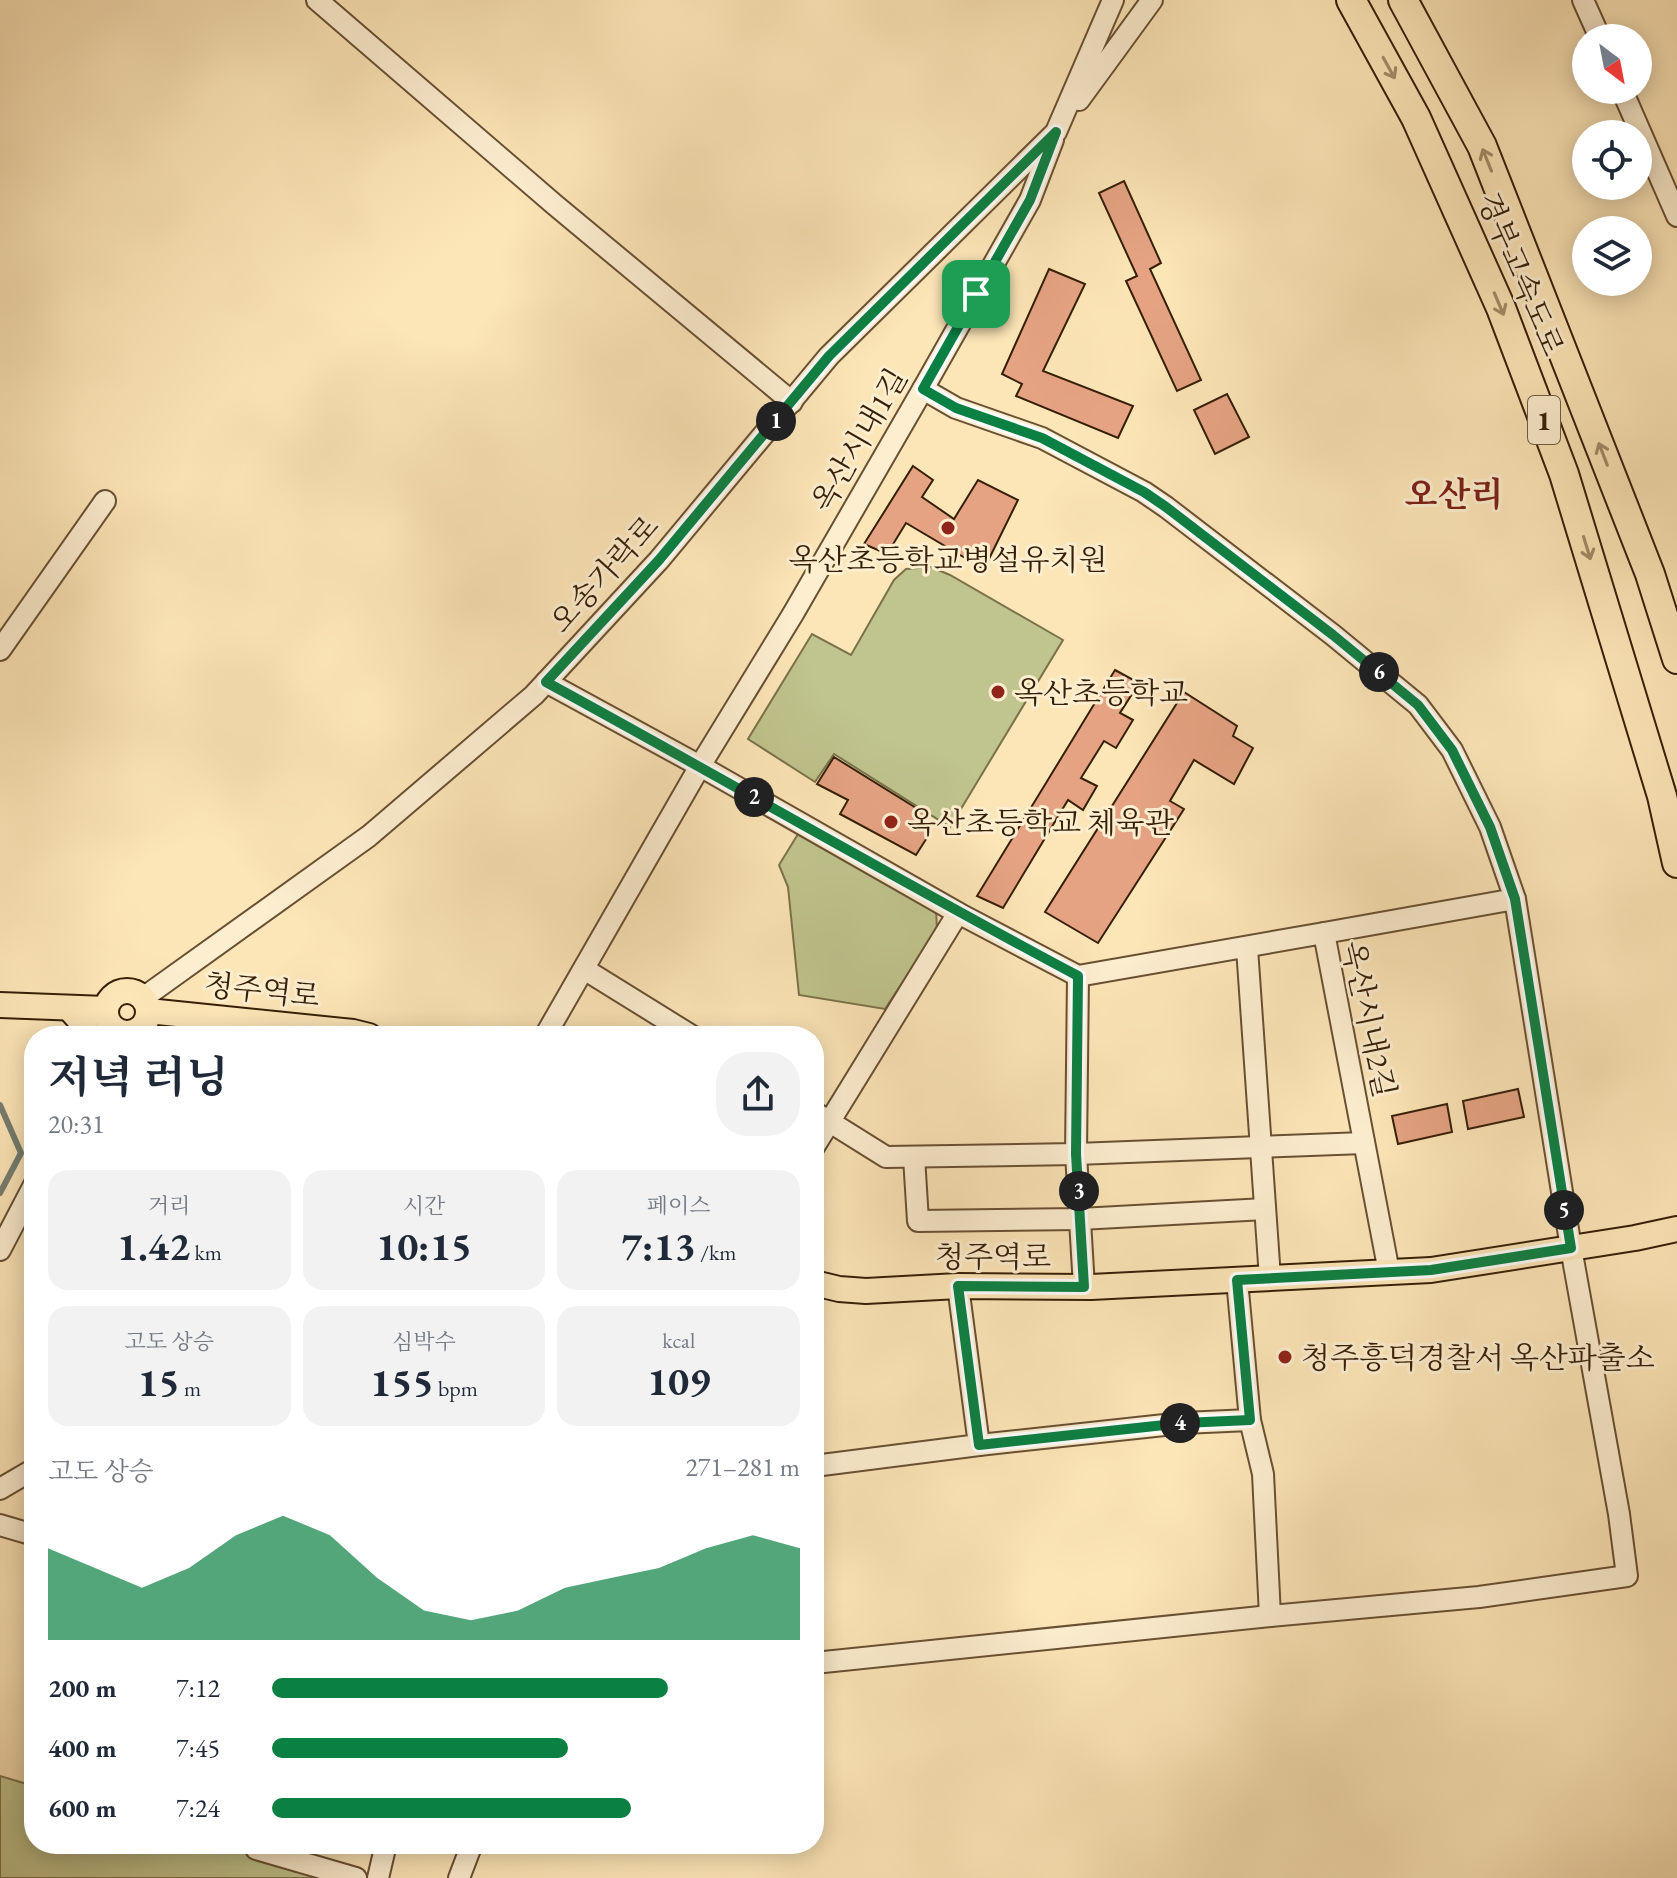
<!DOCTYPE html>
<html lang="ko">
<head>
<meta charset="utf-8">
<style>
  body { margin:0; font-family:"EB Garamond","Noto Serif KR",serif; background:#f2f2f3; color:#1f2937; height:100vh; display:flex; flex-direction:column; font-size:30px; white-space:nowrap }
  * { box-sizing:border-box; margin:0 }
  p { font-size:26px; color:#747a83 }
  .icon { flex:none; width:44px; height:44px; fill:none; stroke:currentColor; stroke-width:2; stroke-linecap:round; stroke-linejoin:round }
  .map { position:relative; flex:1; overflow:hidden }
  .details { position:absolute; left:24px; top:1026px; width:800px; height:828px; display:flex; flex-direction:column; background:#fff; border-radius:32px; box-shadow:0 4px 20px #0003 }
  .details>* { flex:none }
  .needle { width:52px; rotate:148deg }
  .controls { position:absolute; left:1572px; top:24px; display:grid; gap:16px }
  .controls a { display:grid; place-items:center; width:80px; height:80px; border-radius:50%; background:#fff; box-shadow:0 4px 20px #0003; font-size:40px }
  .pin { position:absolute; display:grid; place-items:center; width:68px; height:68px; color:#fff; margin:-34px; border-radius:16px; box-shadow:0 4px 12px #0006 }
  .km { position:absolute; width:40px; height:40px; margin:-20px; border-radius:50%; background:#222; color:#fff; font-size:22px; line-height:40px; text-align:center }
  .round { display:grid; place-items:center; flex:none; width:84px; height:84px; border-radius:32px; background:#f2f2f3 }
  .head { display:flex; align-items:center; justify-content:space-between; height:136px; padding:0 24px }
  h1 { font-size:44px; font-weight:700; line-height:60px }
  .metrics { display:grid; grid-template-columns:repeat(3,1fr); gap:12px; height:136px; padding:8px 24px }
  .metrics div { display:grid; align-content:center; border-radius:20px; background:#f2f2f3; text-align:center }
  .metrics b { font-size:40px; font-weight:700 }
  .metrics small { font-size:22px; font-weight:400 }
  .metrics p { font-size:22px }
  .chart { height:224px; padding:16px 24px }
  .chart p { display:flex; justify-content:space-between }
  .chart svg { width:100%; height:144px; margin-top:8px; fill:#0b8043; opacity:.7 }
  ul { padding:0 24px; list-style:none; font-size:26px }
  li { display:grid; grid-template-columns:128px 96px 1fr; align-items:center; height:60px }
  li i { height:20px; border-radius:10px; background:#0b8043 }
  .map>svg:first-child { display:block }
  .green { fill:#c0c48e; stroke:#7b724a; stroke-width:2 }
  .lines { fill:none; stroke-linecap:round; stroke-linejoin:round }
  .stream { stroke:#767e70; stroke-width:6 }
  .building { fill:#e5a383; stroke:#361f07; stroke-width:2 }
  .minor-casing { stroke:#685033; stroke-width:24 }
  .major-casing { stroke:#361f07; stroke-width:28 }
  .highway-casing { stroke:#361f07; stroke-width:32 }
  .minor { stroke:#fdeed0; stroke-width:20 }
  .major { stroke:#fce5b7; stroke-width:24 }
  .highway { stroke:#fce5b7; stroke-width:28 }
  .oneway { stroke:#a38c68 }
  .route-casing { stroke:#fff; stroke-width:16 }
  .route { stroke:#0b8043; stroke-width:10 }
  .poi-dot { fill:#8f2418; stroke:#fdeed0; stroke-width:3 }
  .labels { text-anchor:middle; dominant-baseline:central; stroke-width:6; stroke-linejoin:round; paint-order:stroke }
  .shield { fill:#fdeed0; stroke:#725d43; stroke-width:2 }
  .shield-label { font-size:28px; font-weight:bold; fill:#361f07 }
  .street-label { font-size:30px; fill:#361f07; stroke:#fdeed0 }
  .poi-label { font-size:30px; fill:#361f07; stroke:#fdeed0; text-anchor:start }
  .quarter-label { font-size:34px; font-weight:bold; fill:#7a1f14; stroke:#fdeed0 }
</style>
</head>
<body>
<div class="map">
<svg width="1677" height="1878" viewBox="0 0 1677 1878">
  <rect width="100%" height="100%" fill="#fce5b7"/>
  <filter id="stains"><feTurbulence type="fractalNoise" baseFrequency=".0025" numOctaves="4"/><feColorMatrix values="0 0 0 0 .2 0 0 0 0 .09 0 0 0 0 .02 0 0 0 .5 -.17"/></filter>
  <radialGradient id="worn" r=".72"><stop offset=".6" stop-color="#630" stop-opacity="0"/><stop offset="1" stop-color="#630" stop-opacity=".3"/></radialGradient>
  <g class="green">
    <polygon points="931,567 950,575 1063,640 950,827 834,754 815,782 748,739 812,634 851,655 894,580 906,569"/>
    <polygon points="798,834 936,908 937,930 885,1009 799,995 788,887 779,865"/>
    <polygon points="0,1776 34,1786 34,1844 237,1844 351,1878 0,1878"/>
  </g>
  <g class="lines">
    <polyline class="stream" points="0,1105 21,1153 0,1193"/>
  </g>
  <g class="building">
    <polygon points="1124,181 1161,263 1150,269 1201,380 1177,391 1126,281 1137,276 1099,193"/>
    <polygon points="1049,269 1085,284 1043,371 1133,406 1118,438 1016,396 1022,384 1002,374"/>
    <polygon points="1227,394 1249,437 1215,454 1194,410"/>
    <polygon points="913,466 933,480 922,497 954,519 978,480 1018,500 984,569 906,523 887,554 864,544"/>
    <polygon points="1115,670 1139,683 1120,713 1133,720 1116,748 1104,741 1081,778 1097,786 1083,810 1068,800 1003,908 977,896"/>
    <polygon points="1184,692 1237,726 1233,736 1253,748 1234,784 1194,760 1170,801 1184,809 1098,943 1045,912"/>
    <polygon points="834,757 929,816 922,829 930,833 916,855 840,814 848,800 817,784"/>
    <polygon points="1518,1089 1524,1117 1468,1129 1463,1101"/>
    <polygon points="1447,1104 1452,1132 1398,1144 1392,1116"/>
  </g>
  <g class="lines">
    <defs>
      <g id="minor">
        <polyline points="317,0 555,205 792,402"/>
        <polyline points="1583,0 1600,38"/>
        <polyline points="1622,90 1677,216"/>
        <polyline points="1079,100 1152,0"/>
        <polyline points="923,389 956,408 1042,438 1144,492 1166,507 1333,635 1418,705 1452,750 1490,827 1515,899"/>
        <polyline points="0,650 105,501"/>
        <polyline points="546,682 700,766 958,913 1078,976 1324,933 1389,1272"/>
        <polyline points="1247,948 1270,1278"/>
        <polyline points="584,969 692,1036"/>
        <polyline points="1078,976 1076,1154 1084,1287"/>
        <polyline points="143,998 369,836 534,695 659,560 829,356 1056,132 1113,0"/>
        <polyline points="117,1036 120,1031"/>
        <polyline points="545,1036 700,766 793,614 923,389 1030,200 1053,140"/>
        <polyline points="814,1112 886,1157 1076,1154 1364,1143"/>
        <polyline points="814,1147 958,913"/>
        <polyline points="914,1157 918,1221 1080,1219 1265,1209"/>
        <polyline points="0,1250 34,1185"/>
        <polyline points="1237,1280 1250,1420 1263,1474 1270,1616 1479,1597 1627,1576 1619,1514 1571,1248 1515,899 1324,933"/>
        <polyline points="979,1445 1183,1423 1250,1420"/>
        <polyline points="814,1466 979,1445 958,1286"/>
        <polyline points="0,1489 34,1469"/>
        <polyline points="0,1525 34,1535"/>
        <polyline points="814,1663 1270,1616"/>
        <polyline points="256,1849 356,1878"/>
        <polyline points="378,1878 386,1844"/>
        <polyline points="459,1878 472,1844"/>
      </g>
      <g id="major">
        <circle cx="127" cy="1012" r="21"/>
        <polyline points="0,1005 106,1009"/>
        <polyline points="69,1008 85,1026 86,1036"/>
        <polyline points="148,1011 353,1032 369,1036"/>
        <polyline points="814,1283 839,1289 866,1291 958,1286 1091,1287 1431,1270 1635,1238 1677,1229"/>
      </g>
      <g id="highway">
        <polyline points="1351,0 1416,118 1501,308 1564,474 1662,796 1677,863"/>
        <polyline points="1403,0 1482,146 1650,574 1677,659"/>
      </g>
    </defs>
    <use href="#minor" class="minor-casing"/>
    <use href="#major" class="major-casing"/>
    <use href="#highway" class="highway-casing"/>
    <use href="#minor" class="minor"/>
    <use href="#major" class="major"/>
    <use href="#highway" class="highway"/>
  </g>
  <defs><path id="oneway-shaft" d="M-6 0H5M1.5-3L5.5 0L1.5 3" fill="none" stroke-width="1.6" stroke-linecap="round" stroke-linejoin="round" transform="scale(2)"/></defs>
  <g class="oneway">
    <use href="#oneway-shaft" transform="translate(1389 68) rotate(61)"/>
    <use href="#oneway-shaft" transform="translate(1487 160) rotate(-112)"/>
    <use href="#oneway-shaft" transform="translate(1499 304) rotate(67)"/>
    <use href="#oneway-shaft" transform="translate(1603 454) rotate(-111)"/>
    <use href="#oneway-shaft" transform="translate(1587 548) rotate(73)"/>
  </g>
  <g class="lines">
    <defs>
      <path id="route" d="M1056 132 1030 200 923 389 956 408 1042 438 1144 492 1166 507 1333 635 1418 705 1452 750 1490 827 1515 899 1571 1248 1431 1270 1237 1280 1250 1420 1183 1423 979 1445 958 1286 1084 1287 1076 1154 1078 976C899 881 724 779 546 682L659 560 829 356Z"/>
    </defs>
    <use href="#route" class="route-casing"/>
    <use href="#route" class="route"/>
  </g>
  <g class="poi-dot">
    <circle cx="948" cy="528" r="8"/>
    <circle cx="998" cy="692" r="8"/>
    <circle cx="891" cy="822" r="8"/>
    <circle cx="1285" cy="1357" r="8"/>
  </g>
  <g class="labels">
    <rect class="shield" x="1528" y="396" width="32" height="48" rx="6"/>
    <g class="shield-label">
      <text x="1544" y="420">1</text>
    </g>
    <g class="street-label">
      <text transform="translate(1521 274) rotate(67)">경부고속도로</text>
      <text transform="translate(859 440) rotate(-60)">옥산시내1길</text>
      <text transform="translate(604 574) rotate(-48)">오송가락로</text>
      <text transform="translate(262 990) rotate(6)">청주역로</text>
      <text transform="translate(1369 1019) rotate(78)">옥산시내2길</text>
      <text x="993" y="1256">청주역로</text>
    </g>
    <g class="poi-label">
      <text x="948" y="559" text-anchor="middle">옥산초등학교병설유치원</text>
      <text x="1014" y="692">옥산초등학교</text>
      <text x="907" y="822">옥산초등학교 체육관</text>
      <text x="1301" y="1357">청주흥덕경찰서 옥산파출소</text>
    </g>
    <g class="quarter-label">
      <text x="1454" y="494">오산리</text>
    </g>
  </g>
  <rect width="100%" height="100%" filter="url(#stains)"/>
  <rect width="100%" height="100%" fill="url(#worn)"/>
</svg>
<div class="controls">
<a><svg class="needle" viewBox="-14 -14 28 28"><path d="M0-13l5 13h-10z" fill="#e53935"/><path d="M0 13l5-13h-10z" fill="#747a83"/></svg></a>
<a><svg class="icon" aria-label="locate" viewBox="0 0 24 24"><circle cx="12" cy="12" r="6"/><path d="M12 2v4M12 18v4M2 12h4M18 12h4"/></svg></a>
<a><svg class="icon" aria-label="layers" viewBox="0 0 24 24"><path d="M12 4l9 5-9 5-9-5zM3 14l9 5 9-5"/></svg></a>
</div>
<div class="pin" style="left:976px;top:294px;background:#1e9e55"><svg class="icon" aria-label="arrive" viewBox="0 0 24 24"><path d="M6 21V4h12l-3 4 3 4H6"/></svg></div>
<b class="km" style="left:776px;top:421px">1</b>
<b class="km" style="left:754px;top:797px">2</b>
<b class="km" style="left:1079px;top:1191px">3</b>
<b class="km" style="left:1180px;top:1423px">4</b>
<b class="km" style="left:1564px;top:1210px">5</b>
<b class="km" style="left:1379px;top:672px">6</b>
<section class="details">
<div class="head"><div><h1>저녁 러닝</h1><p>20:31</p></div><a class="round"><svg class="icon" aria-label="share" viewBox="0 0 24 24"><path d="M12 15V3M7 8l5-5 5 5M5 13v7h14v-7"/></svg></a></div>
<div class="metrics">
<div><p>거리</p><b>1.42<small> km</small></b></div>
<div><p>시간</p><b>10:15</b></div>
<div><p>페이스</p><b>7:13<small> /km</small></b></div>
</div>
<div class="metrics">
<div><p>고도 상승</p><b>15<small> m</small></b></div>
<div><p>심박수</p><b>155<small> bpm</small></b></div>
<div><p>kcal</p><b>109</b></div>
</div>
<div class="chart"><p><span>고도 상승</span>271–281 m</p>
<svg viewBox="0 0 160 44" preserveAspectRatio="none"><path d="M0 44V16L10 22L20 28L30 22L40 12L50 6L60 12L70 25L80 35L90 38L100 35L110 28L120 25L130 22L140 16L150 12L160 16V44z"/></svg>
</div>
<ul>
<li><b>200 m</b>7:12<i style="width:75%"></i></li>
<li><b>400 m</b>7:45<i style="width:56%"></i></li>
<li><b>600 m</b>7:24<i style="width:68%"></i></li>
</ul>
</section>
</div>
</body>
</html>
